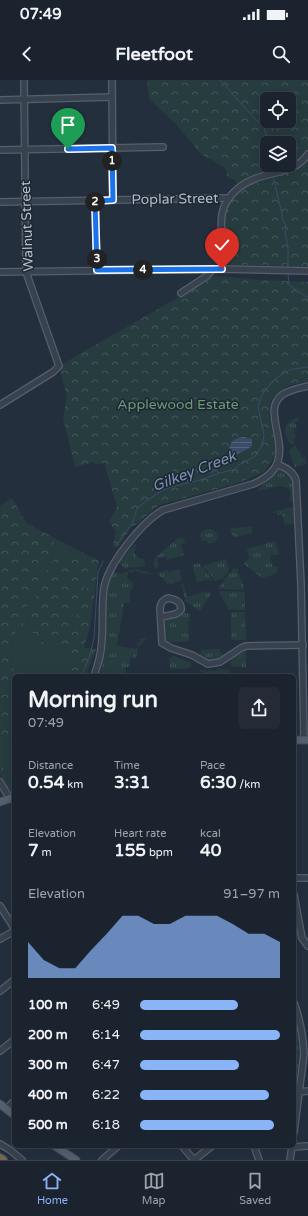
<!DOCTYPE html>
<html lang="en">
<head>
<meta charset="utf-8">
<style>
  body { margin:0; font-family:"Varela Round",sans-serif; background:#242b36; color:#f1f3f6; height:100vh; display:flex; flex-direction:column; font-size:15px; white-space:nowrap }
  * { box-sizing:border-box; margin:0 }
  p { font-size:13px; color:#a0a4aa }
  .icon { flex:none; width:22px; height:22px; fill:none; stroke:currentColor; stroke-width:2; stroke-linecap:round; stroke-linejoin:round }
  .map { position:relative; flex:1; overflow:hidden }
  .drawer { position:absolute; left:12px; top:594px; width:284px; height:474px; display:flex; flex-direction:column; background:#1b232e; border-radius:6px; box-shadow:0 4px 16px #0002,0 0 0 1px #39404a }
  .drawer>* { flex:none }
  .controls { position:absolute; left:260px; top:12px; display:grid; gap:8px }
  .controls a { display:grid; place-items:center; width:36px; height:36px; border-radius:6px; background:#1b232e; box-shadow:0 4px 16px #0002,0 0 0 1px #39404a; font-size:20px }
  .pin { position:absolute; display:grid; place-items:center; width:34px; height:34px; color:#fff; margin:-41px -17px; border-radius:50% 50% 50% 0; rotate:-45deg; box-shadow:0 0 4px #0007 }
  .pin .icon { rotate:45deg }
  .km { position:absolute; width:20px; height:20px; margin:-10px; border-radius:50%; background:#222; color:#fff; font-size:11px; line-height:20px; text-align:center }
  .round { display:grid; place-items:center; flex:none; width:42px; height:42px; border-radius:6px; background:#242b36 }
  .headline { display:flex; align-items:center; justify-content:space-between; height:68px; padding:0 16px }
  h1 { font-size:22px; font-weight:800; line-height:30px }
  .stats { display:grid; grid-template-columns:repeat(3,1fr); gap:6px; height:68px; padding:4px 16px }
  .stats div { display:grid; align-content:center }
  .stats b { font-size:17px; font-weight:800 }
  .stats small { font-size:11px; font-weight:400 }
  .stats p { font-size:11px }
  .chart { height:112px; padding:8px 16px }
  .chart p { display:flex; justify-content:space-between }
  .chart svg { width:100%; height:72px; margin-top:4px; fill:#8ab4f8; opacity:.7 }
  ul { padding:0 16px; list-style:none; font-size:13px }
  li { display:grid; grid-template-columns:64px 48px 1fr; align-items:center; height:30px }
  li i { height:10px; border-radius:5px; background:#8ab4f8 }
  .status { display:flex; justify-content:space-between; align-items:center; height:28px; padding:0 20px; background:#1b232e; direction:ltr }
  .status svg { height:11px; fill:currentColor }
  header { display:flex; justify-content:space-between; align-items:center; height:52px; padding:0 16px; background:#1b232e; font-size:18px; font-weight:800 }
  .menu { display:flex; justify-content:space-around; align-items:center; height:56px; border-top:1px solid #39404a; background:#1b232e; font-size:11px; color:#a0a4aa }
  .menu a { display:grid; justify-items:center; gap:2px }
  .menu .on { color:#8ab4f8 }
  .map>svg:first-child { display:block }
  .grass { fill:url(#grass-tufts) }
  .park { fill:url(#park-crowns); fill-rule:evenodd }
  .garden { fill:#263c3f; fill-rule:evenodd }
  .water { fill:url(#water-rules) }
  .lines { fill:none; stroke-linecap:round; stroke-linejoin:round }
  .stream { stroke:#394c67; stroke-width:1 }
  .minor-casing { stroke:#565f6c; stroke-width:8 }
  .major-casing { stroke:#414a57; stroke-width:9 }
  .highway-casing { stroke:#434c59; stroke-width:10 }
  .minor { stroke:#38414e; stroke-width:5.5 }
  .major { stroke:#56606e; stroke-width:7 }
  .highway { stroke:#746855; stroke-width:8 }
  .route-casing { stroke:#fff; stroke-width:8 }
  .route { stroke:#1a73e8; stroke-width:5 }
  .labels { text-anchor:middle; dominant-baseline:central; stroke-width:3; stroke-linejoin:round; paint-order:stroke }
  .street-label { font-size:14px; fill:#b4bcc9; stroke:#1d2633 }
  .park-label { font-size:14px; fill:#6b9a76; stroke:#1d2633 }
  .water-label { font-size:15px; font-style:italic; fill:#7c92b1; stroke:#1d2633 }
</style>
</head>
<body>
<div class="status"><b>07:49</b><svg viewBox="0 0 49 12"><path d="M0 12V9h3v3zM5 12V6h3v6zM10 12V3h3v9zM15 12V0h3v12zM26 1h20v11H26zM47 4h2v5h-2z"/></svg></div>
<header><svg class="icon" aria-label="back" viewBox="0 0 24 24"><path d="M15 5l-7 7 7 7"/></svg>Fleetfoot<svg class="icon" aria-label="search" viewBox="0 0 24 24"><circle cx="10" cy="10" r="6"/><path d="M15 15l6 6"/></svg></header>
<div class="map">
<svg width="308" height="1080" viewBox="0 0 308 1080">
  <defs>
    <pattern id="grass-tufts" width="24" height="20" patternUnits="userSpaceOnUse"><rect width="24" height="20" fill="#263c3f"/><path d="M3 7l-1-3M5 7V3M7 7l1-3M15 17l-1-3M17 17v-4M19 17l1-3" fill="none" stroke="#435659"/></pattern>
    <pattern id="park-crowns" width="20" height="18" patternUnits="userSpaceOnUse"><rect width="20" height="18" fill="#263c3f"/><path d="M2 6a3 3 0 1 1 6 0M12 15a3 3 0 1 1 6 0" fill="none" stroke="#435659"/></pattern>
    <pattern id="water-rules" width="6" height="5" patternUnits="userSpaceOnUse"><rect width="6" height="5" fill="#394c67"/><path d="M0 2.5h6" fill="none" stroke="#53647b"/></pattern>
  </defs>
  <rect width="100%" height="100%" fill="#242f3e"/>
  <g class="grass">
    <path d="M298 337 299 341 295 342 297 348 294 350 296 357 294 358 295 363 291 364C288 362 288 360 286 356 283 346 288 341 298 337Z"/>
    <polygon points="296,366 298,371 300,371 302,378 305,377 307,384 295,387 289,372 291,368"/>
    <path d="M281 388 291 393 294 402 295 423 289 420C297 398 266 409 257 412 260 406 275 391 281 388Z"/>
    <polygon points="291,427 293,428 294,443 285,445 282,434 277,435 277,432 274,433 273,432"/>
    <polygon points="251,447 253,451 252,453 236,457 232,455 230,450 232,448"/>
    <polygon points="210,449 215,451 218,457 215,462 208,464 207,460 202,461 200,455 203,451"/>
    <polygon points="181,458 184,459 185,463 181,464 184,475 167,480 165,476 157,479 159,487 155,488 153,482 155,478 177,459"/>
    <polygon points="275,461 279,474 270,476 273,487 277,486 278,489 275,494 262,498 244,484 249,478 247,469"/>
    <path d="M135 464 136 465C132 473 136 479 144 479L145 485C140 490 132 485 125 489L119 482Z"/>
    <polygon points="226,479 229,490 222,499 214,501 211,495 203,488 204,485"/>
    <path d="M200 483C202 490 211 494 211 501H210L209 499 197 502 192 485Z"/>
    <polygon points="236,487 238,488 238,493 241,496 239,499 242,500 244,510 218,509 229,493 232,492 232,489 233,488 235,489"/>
    <polygon points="136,489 155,494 141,493 134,490 134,492 128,492 127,499 129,499 129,501 133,501 132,510 130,510 130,523 124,523 117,566 137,569 138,562 140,562 141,559 147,558 138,567 136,578 130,578 130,587 126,587 126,596 101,596 108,504 113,491 121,494 127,491"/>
    <polygon points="179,489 182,500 171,504 167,503 157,493 168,490 169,492"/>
    <polygon points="183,503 187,517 207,511 208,513 210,512 211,514 200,531 186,522 181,504"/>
    <polygon points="218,511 245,512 245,530 229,530"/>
    <polygon points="231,532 245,532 246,560 233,560 231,558"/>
    <polygon points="184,533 190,533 190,541 188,542 189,560 185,562 166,562 164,558 164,542 168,539"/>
    <polygon points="219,569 223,576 217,579 212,581 211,577 211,581 209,581 199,576 202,570"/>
    <polygon points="246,570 246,587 234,587 231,585 231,577 240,572"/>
    <polygon points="174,576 191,583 191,586 189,588 170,589 169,578"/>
    <polygon points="217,589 227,589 230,592 230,596 204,596 203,592 200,592 200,590 206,590 206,591 207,592 208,590 215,590 215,591 217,591"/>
  </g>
  <g class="park">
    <path d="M147 0H308V187L222 184V134L229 118 240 106 235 100 227 97V92L224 87 201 74 177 45 149 19ZM267 19H289V41H267ZM267 63H289V85H267Z"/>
    <polygon points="215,196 261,200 308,202 308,301 288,306 276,314 271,320 269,336 275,360 275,377 264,392 238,403 159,425 134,446 132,446 119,466 114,468 113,465 116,452 109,441 117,427 104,383 95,385 94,382 75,387 63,338 67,317 59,286"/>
    <polygon points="12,418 26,443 99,481 90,547 84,568 96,569 86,596 14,596 14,713 11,712 0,694 0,426"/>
    <polygon points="294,931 302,971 296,1019 294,1020"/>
  </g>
  <g class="garden">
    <path d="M55 459 60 462 55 473 68 470 82 473 86 476 89 481 93 494 69 554C53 569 48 564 31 558L41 564 52 565 73 577 75 582 68 596H19L12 586 11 562 16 551 31 557C28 553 25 544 21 541ZM66 474C80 474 90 484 88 499L64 554 57 559 52 560 42 559 33 553 30 548 28 542 29 534 50 484 56 478Z"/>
    <polygon points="14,659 14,711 0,682 0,668"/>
  </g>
  <path class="water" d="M244 357 252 359V366C246 370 235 377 229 372 229 361 235 358 244 357Z"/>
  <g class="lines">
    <g class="stream">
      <polyline points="220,0 255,39 263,46 266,53 267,69"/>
      <polyline points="272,85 273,90"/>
      <polyline points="273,96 282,134 283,141 286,145 285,153 288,167 288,188"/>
      <polyline points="288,193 289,205 308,218"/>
      <polyline points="116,466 133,442 137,428 149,419 161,411 171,407 197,401 220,393 232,390 237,388 239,385 254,377 261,367 263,361 264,355 258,326 263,313 274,300 284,293 293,289 308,287"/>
      <polyline points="81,596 90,575 94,558 98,493 103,481"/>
      <polyline points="258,1066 262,1080"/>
    </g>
    <defs>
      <g id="minor">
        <polyline points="112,0 113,120"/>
        <polyline points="0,20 112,17"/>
        <polyline points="0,70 163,67"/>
        <polyline points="95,121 97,190"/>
        <polyline points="0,122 229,118"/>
        <path d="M222 189C222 173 220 149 222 134 226 114 244 101 263 96 281 91 296 91 308 74"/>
        <polyline points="0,192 222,189 308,191"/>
        <polyline points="181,213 207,196 213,189"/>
        <polyline points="0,325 53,292 59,286 26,192 24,0"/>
        <path d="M277 384C286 388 293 391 296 400L301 504 304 660"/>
        <path d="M161 537 176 534 181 530C182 522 175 519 168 518 163 520 161 522 160 528L162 563 171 568 192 575 208 584 220 582 241 568 246 566 303 565"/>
        <path d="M94 596C97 587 100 579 101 569 104 549 101 528 104 508 108 484 142 442 163 430L253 404C308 382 256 335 282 315 289 310 300 308 308 306"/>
        <polyline points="0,702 10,719"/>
        <polyline points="294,798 308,798"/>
        <polyline points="294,815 302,858 308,866"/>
        <polyline points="0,826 14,848"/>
        <polyline points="0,859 14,851"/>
        <polyline points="0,911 14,900"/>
        <path d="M294 923C300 939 303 957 304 974L294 1052"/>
        <polyline points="0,971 14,960"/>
        <polyline points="299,1012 308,1011"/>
        <polyline points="6,1029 14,1021"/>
        <polyline points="0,1064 10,1070 22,1080"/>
        <polyline points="182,1066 194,1080"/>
        <polyline points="254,1066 259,1080"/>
        <polyline points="292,1067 308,1066"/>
        <polyline points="102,1080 118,1066"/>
        <polyline points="194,1080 212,1066"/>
        <polyline points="290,1080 292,1066"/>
      </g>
      <g id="major">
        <polyline points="294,660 308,660"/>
        <polyline points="0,722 14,717"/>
        <polyline points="0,1024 14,1035"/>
        <polyline points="55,1066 76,1080"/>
      </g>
      <polyline id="highway" points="0,1078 3,1080"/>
    </defs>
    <use href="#minor" class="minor-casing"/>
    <use href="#major" class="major-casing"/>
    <use href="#highway" class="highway-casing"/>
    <use href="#minor" class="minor"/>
    <use href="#major" class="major"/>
    <use href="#highway" class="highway"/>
  </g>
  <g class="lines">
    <defs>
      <polyline id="route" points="68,69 112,68 113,120 95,121 97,190 222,189"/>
    </defs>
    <use href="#route" class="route-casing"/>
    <use href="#route" class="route"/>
  </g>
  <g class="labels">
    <g class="street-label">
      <text transform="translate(175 119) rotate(-1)">Poplar Street</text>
      <text transform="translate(27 146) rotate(-92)">Walnut Street</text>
    </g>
    <g class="park-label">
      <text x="178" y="324">Applewood Estate</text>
    </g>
    <g class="water-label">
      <text transform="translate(194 391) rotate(-21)">Gilkey Creek</text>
    </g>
  </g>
</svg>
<div class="controls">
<a><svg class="icon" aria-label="locate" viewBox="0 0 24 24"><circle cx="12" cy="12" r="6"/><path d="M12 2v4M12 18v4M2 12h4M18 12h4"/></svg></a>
<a><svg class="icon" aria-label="layers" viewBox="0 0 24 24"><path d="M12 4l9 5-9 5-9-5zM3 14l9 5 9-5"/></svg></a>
</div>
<div class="pin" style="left:68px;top:69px;background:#1e9e55"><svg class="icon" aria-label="arrive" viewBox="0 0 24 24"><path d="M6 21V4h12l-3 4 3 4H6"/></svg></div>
<div class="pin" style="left:222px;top:189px;background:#d93025"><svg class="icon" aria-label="check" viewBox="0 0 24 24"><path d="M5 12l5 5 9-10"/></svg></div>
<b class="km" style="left:112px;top:81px">1</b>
<b class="km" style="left:95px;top:122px">2</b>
<b class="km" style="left:97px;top:179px">3</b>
<b class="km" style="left:143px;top:190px">4</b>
<section class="drawer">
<div class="headline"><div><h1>Morning run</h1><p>07:49</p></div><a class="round"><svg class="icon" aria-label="share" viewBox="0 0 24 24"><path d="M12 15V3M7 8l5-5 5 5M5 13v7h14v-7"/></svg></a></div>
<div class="stats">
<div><p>Distance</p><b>0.54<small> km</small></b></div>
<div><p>Time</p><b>3:31</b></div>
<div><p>Pace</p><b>6:30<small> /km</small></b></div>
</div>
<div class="stats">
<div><p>Elevation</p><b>7<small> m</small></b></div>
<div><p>Heart rate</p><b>155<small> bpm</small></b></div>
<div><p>kcal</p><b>40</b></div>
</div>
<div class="chart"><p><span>Elevation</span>91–97 m</p>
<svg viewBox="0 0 160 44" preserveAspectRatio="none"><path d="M0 44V22L10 33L20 38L30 38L40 27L50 17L60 6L70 6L80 11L90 11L100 6L110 6L120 6L130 11L140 17L150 17L160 22V44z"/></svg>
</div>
<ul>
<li><b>100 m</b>6:49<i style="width:70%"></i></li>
<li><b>200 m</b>6:14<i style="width:100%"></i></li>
<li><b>300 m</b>6:47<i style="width:71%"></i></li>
<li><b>400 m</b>6:22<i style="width:92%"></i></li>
<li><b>500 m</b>6:18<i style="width:96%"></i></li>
</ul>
</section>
</div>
<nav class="menu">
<a class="on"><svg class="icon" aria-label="home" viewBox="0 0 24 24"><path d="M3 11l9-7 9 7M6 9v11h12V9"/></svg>Home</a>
<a><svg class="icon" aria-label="map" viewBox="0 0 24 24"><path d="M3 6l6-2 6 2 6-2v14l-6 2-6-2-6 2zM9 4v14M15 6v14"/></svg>Map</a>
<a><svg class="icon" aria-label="saved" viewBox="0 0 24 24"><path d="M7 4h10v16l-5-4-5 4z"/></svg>Saved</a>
</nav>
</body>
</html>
